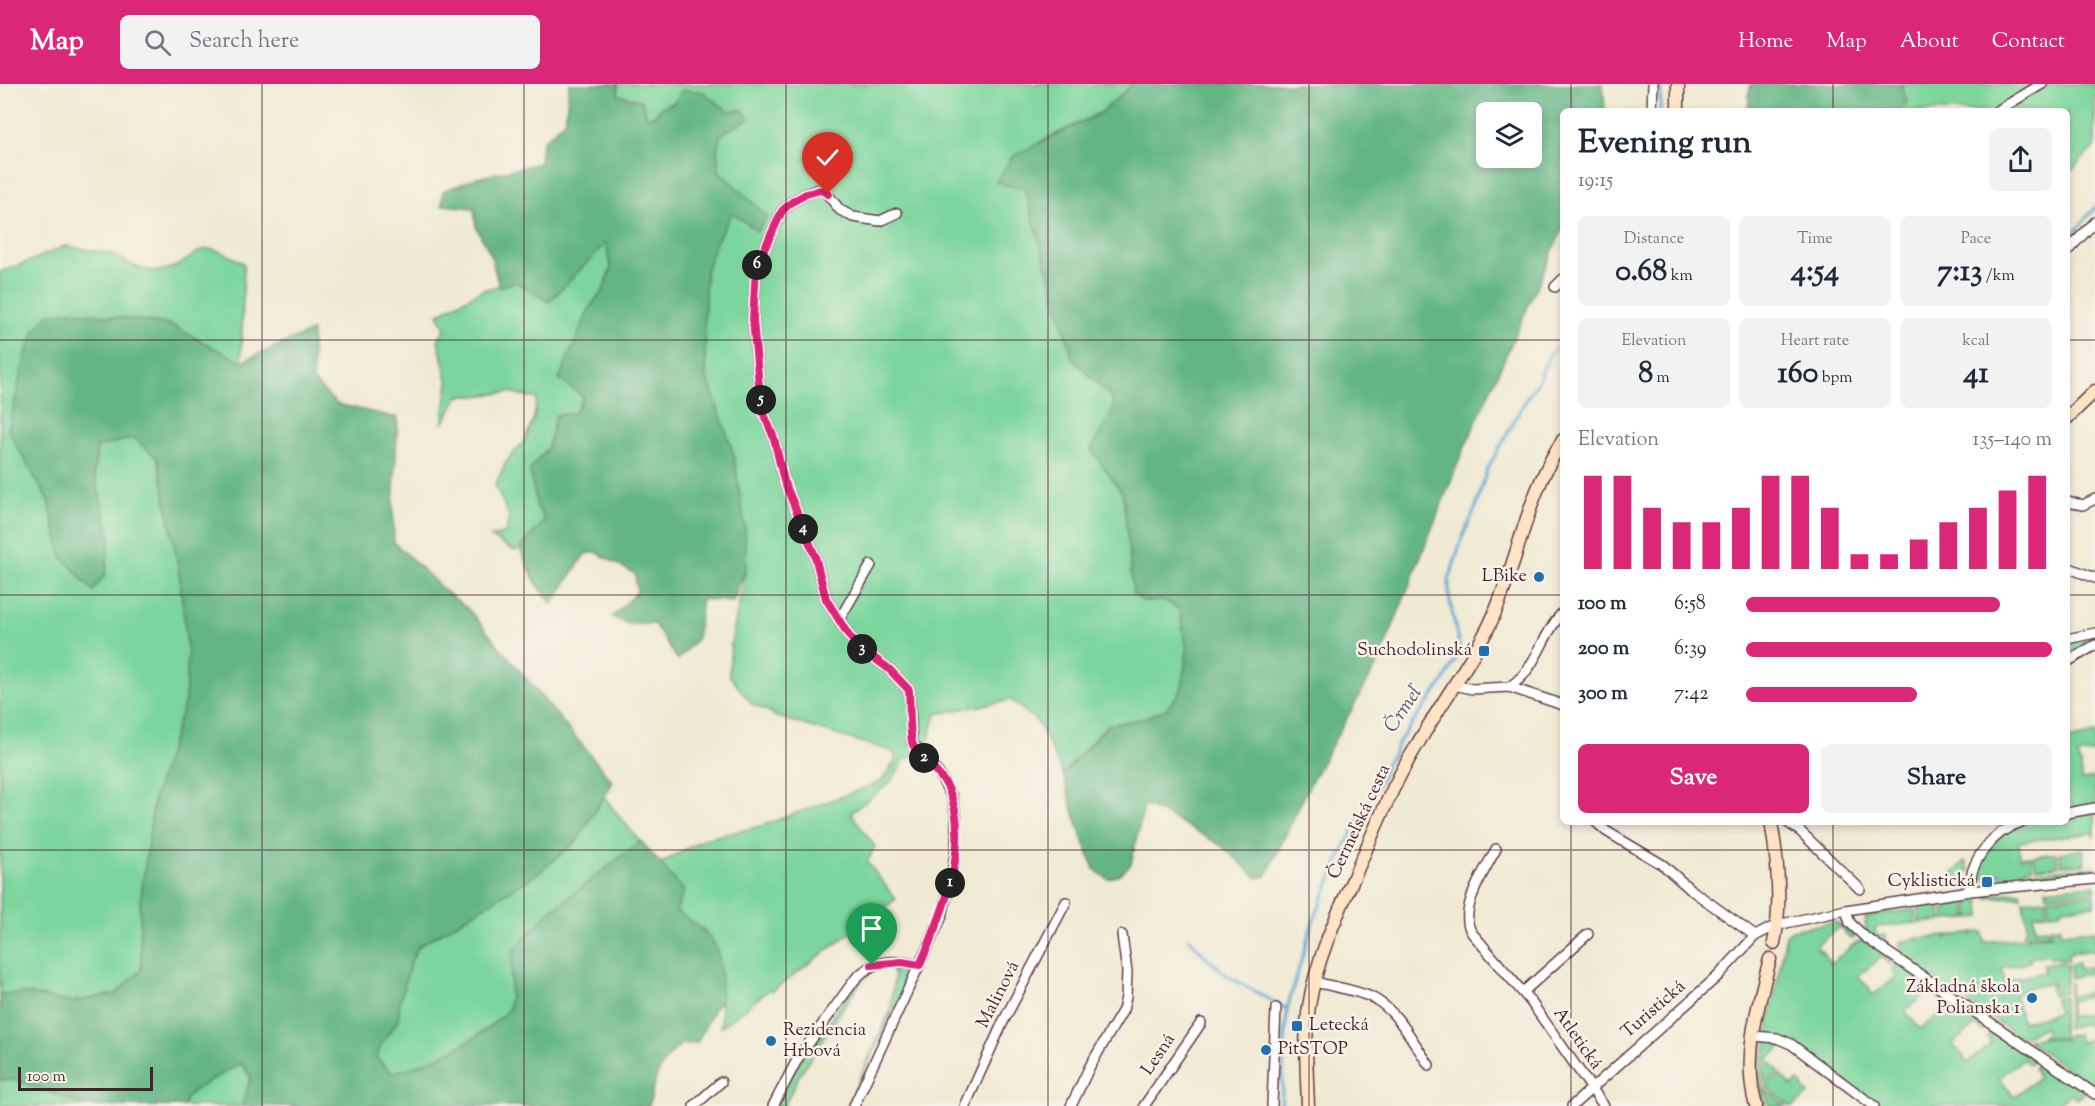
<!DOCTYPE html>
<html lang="en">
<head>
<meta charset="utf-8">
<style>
  body { margin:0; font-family:"Sorts Mill Goudy",serif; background:#f2f2f3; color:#1f2937; height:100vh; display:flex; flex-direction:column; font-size:22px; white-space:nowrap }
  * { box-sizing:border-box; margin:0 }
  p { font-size:20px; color:#747a83 }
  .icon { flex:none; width:33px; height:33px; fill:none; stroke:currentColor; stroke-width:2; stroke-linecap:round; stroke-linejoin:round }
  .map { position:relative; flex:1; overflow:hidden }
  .sheet { position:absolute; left:1560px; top:24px; width:510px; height:717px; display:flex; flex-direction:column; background:#fff; border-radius:9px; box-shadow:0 3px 9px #0003 }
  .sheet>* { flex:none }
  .buttons { position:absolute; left:1476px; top:18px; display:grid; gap:12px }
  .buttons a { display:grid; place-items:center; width:66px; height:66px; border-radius:9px; background:#fff; box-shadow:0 3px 9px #0003; font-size:30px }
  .scale { position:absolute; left:18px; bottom:15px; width:135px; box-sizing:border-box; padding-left:6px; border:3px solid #4a1f2b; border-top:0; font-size:16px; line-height:21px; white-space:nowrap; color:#4a1f2b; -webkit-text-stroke:4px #f7f3e8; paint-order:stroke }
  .pin { position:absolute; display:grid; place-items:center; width:51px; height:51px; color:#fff; margin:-62px -26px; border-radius:50% 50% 50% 0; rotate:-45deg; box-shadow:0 0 6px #0007 }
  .pin .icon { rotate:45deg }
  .km { position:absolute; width:30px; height:30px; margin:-15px; border-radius:50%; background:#222; color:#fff; font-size:16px; line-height:30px; text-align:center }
  .round { display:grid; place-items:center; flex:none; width:63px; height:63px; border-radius:9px; background:#f2f2f3 }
  .headline { display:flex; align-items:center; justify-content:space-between; height:102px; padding:0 18px }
  h1 { font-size:33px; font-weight:700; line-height:45px }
  .metrics { display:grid; grid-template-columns:repeat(3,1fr); gap:9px; height:102px; padding:6px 18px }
  .metrics div { display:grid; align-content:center; border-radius:9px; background:#f2f2f3; text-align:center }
  .metrics b { font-size:30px; font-weight:700 }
  .metrics small { font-size:16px; font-weight:400 }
  .metrics p { font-size:16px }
  .chart { height:168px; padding:12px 18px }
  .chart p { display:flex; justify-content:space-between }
  .chart svg { width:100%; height:108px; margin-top:6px; stroke:#db2777; stroke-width:6 }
  .button { display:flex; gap:12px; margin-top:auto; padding:12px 18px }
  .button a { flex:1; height:69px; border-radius:9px; background:#db2777; color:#fff; font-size:24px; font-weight:700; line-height:69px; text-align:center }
  .button a+a { background:#f2f2f3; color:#1f2937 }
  ul { padding:0 18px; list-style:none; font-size:20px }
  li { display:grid; grid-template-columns:96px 72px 1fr; align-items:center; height:45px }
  li i { height:15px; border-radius:8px; background:#db2777 }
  header { display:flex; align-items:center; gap:36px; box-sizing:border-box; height:84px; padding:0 30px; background:#db2777; color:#fff }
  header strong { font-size:28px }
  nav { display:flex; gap:33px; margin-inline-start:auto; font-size:21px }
  .search { width:420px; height:54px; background:#f2f2f3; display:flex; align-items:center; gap:15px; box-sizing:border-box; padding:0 21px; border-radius:9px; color:#747a83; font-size:22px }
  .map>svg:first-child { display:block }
  .green { fill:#7bd59c; stroke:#627a64; stroke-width:1.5 }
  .forest { fill:#64b684; stroke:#576a58; stroke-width:1.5; fill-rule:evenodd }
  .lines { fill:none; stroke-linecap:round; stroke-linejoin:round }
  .stream { stroke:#5ea7d5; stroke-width:3 }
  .street-casing { stroke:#633d44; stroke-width:12 }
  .secondary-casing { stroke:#633d44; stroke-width:15 }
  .street { stroke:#fff; stroke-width:9 }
  .secondary { stroke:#fee4c5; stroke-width:12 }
  .route-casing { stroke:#fff; stroke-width:12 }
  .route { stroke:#db2777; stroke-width:8 }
  .grid { fill:none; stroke:#4a1f2b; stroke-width:1.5; stroke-opacity:0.55 }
  .poi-dot { fill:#1f6fb2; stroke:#f7f3e8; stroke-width:2 }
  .labels { text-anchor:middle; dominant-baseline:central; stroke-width:5; stroke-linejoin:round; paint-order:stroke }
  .poi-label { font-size:18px; fill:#4a1f2b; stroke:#f7f3e8; text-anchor:end }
  .street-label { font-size:18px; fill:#4a1f2b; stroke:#f7f3e8 }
  .water-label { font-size:20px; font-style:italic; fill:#52556f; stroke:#f7f3e8 }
</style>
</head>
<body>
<header>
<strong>Map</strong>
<div class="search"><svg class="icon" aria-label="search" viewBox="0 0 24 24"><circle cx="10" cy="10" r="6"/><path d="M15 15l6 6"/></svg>Search here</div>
<nav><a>Home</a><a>Map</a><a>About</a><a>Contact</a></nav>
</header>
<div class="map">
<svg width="2095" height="1022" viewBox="0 0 2095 1022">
  <rect width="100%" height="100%" fill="#f7f3e8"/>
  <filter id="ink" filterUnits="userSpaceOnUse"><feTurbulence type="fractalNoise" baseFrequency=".0167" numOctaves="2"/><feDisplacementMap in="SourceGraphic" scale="12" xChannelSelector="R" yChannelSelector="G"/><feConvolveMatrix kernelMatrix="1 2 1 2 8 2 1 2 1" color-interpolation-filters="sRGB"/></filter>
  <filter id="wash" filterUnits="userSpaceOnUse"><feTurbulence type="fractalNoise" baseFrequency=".008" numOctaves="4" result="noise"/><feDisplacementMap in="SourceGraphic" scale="24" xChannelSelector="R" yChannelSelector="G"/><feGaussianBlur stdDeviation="1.35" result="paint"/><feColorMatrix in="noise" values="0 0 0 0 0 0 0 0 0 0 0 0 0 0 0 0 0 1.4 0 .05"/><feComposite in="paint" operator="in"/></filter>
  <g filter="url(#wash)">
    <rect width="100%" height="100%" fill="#f0ead3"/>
    <g class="green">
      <polygon points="618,0 1133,0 1102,28 1041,57 1025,106 1073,275 1112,314 1114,327 1091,365 1123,410 1129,461 1142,517 1166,517 1179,525 1187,566 1182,604 1167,625 1141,635 1107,641 1063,690 1038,638 1011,616 936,630 922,678 913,673 906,674 890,699 851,729 875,763 867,778 896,815 772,907 770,905 721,943 721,910 705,847 676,827 684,807 660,780 704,755 761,742 881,698 896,676 894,668 774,632 774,630 752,620 729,591 731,559 746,484 734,371 706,290 704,241 706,188 715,160 704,49 743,26 728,27 703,8 662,23 654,32 647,33 642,17 618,11"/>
      <polygon points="1901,0 2095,0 2095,62 2067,91 2067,27 1895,27 1907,19"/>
      <polygon points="606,158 611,184 603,207 590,223 583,313 576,329 556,331 548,363 530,386 537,423 545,436 520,465 514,467 491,453 506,449 509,432 495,401 507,377 525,356 534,333 537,315 510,308 476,312 459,312 442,341 448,299 438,256 445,244 438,230 482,206 516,198 549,218"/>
      <path d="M65 162C79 164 93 166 107 169 124 174 136 187 155 187 200 185 189 144 244 180L241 278 169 240 69 227 8 346 48 416 62 473 110 452 94 389 97 363 134 354 158 375 179 486 188 570 185 617 154 714 140 821 141 886 116 910 71 918 30 910H0V188L35 175Z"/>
      <polygon points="2095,551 2095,557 2073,569 2067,561 2067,558"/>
      <path d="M2095 650V668L2078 671 2079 679H2081V696L2095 694V721L2075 725C2062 713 2067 673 2067 656Z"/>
      <path d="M604 713 640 758 607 785 513 867 509 925C477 958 436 977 392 989L376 974 382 959 398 936 399 917 411 877 419 862 537 790 576 758Z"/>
      <path d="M2095 728V754L2093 749 2019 758 2020 773 2031 772 2032 784 2023 786 2016 792 2002 794 2001 791H1995V794L1978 796C1971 775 2006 744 2025 739 2038 736 2054 738 2067 738V732Z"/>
      <polygon points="2083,765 2085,780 2061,781 2060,769"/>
      <polygon points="2057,769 2058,782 2036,784 2033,772"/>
      <path d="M1965 777 1969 786C1962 798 1955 799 1942 801Z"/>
      <polygon points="2095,783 2095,788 2062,791 2061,786"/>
      <polygon points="2059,786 2060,791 2022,795 2029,788"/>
      <polygon points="2095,801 2095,807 2047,811 2046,805"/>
      <polygon points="2020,808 2021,813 1987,814 1986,811"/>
      <polygon points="2095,810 2095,821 2060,824 2060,828 2049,829 2047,814"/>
      <polygon points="2045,815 2046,829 2034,830 2035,845 2047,844 2048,850 2023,851 2027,843 2023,817"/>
      <polygon points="1974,816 1980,817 1981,833 1970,834 1969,817"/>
      <polygon points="1966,817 1968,834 1945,836 1944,820"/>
      <polygon points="1940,821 1942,837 1919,839 1918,824"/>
      <polygon points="1914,825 1916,839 1875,843 1876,852 1886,851 1887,864 1866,848 1865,833"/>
      <polygon points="1835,838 1855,851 1854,854 1850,855 1840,842 1816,862 1820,867 1821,866 1830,880 1857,858 1863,856 1891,876 1891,879 1888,879 1882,873 1858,892 1870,905 1869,906 1873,911 1897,892 1892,885 1893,882 1897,880 1940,909 1936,913 1929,907 1905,927 1920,945 1944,926 1940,919 1940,916 1946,913 1988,942 1983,947 1976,941 1952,960 1964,973 1963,974 1967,979 1991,960 1988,952 1993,946 2036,974 2030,981 2023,975 1999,994 2014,1013 2038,994 2034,984 2042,978 2085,1008 2079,1014 2075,1014 2071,1009 2054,1022 1879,1022 1767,950 1786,851 1792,846"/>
      <polygon points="2061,843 2061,849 2095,846 2095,866 2068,869 2068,876 2050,873 2049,870 2029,874 2030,878 2002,884 2005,897 2045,888 2043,880 2054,878 2068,880 2065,908 2052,911 2050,902 2054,901 2053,899 2023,905 2024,908 2015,910 2022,938 2058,929 2055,914 2064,912 2062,944 2064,954 2041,953 2047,949 2044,943 2021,954 1902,874 1900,858 1917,854 1918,856 1920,854 1943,852 1946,854 1946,852 1969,850 1972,851 1972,849 1983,848 1984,858 2053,851 2049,850 2050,844"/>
      <polygon points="2077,878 2079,885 2095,882 2095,888 2070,894 2071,880"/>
      <polygon points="898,882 909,887 911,891 847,1022 890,928 894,893 892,887 887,883 873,886 860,899 819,960 799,992 784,1022 776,1022 807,963 828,942 831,934 852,904 872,884"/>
      <polygon points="2070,898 2071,912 2095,907 2095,911 2070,917 2069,930 2067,931"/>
      <polygon points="2095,928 2095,941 2088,943 2087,939 2066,944 2067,933"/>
      <polygon points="2077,950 2079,958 2095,954 2095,999 2092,1002 2027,957 2029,955 2032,957 2037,954 2066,956 2067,952"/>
      <polygon points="1767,956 1783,960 1783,962 1768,975 1779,988 1765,1000 1763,986"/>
      <polygon points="1763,957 1760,986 1765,1022 1761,1022 1756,981 1759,961"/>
      <path d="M241 979 251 993 242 1022H184C184 1021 186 1013 187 1013 191 1006 231 985 241 979Z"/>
      <polygon points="1781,990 1792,1002 1798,997 1809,1010 1794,1022 1790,1022 1766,1003"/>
      <polygon points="0,996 17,996 86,1022 0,1022"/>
      <polygon points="1765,1006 1786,1022 1769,1022"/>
    </g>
    <g class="forest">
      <polygon points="569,0 618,0 618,11 642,17 647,33 654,32 662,23 674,19 682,6 703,8 728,27 743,26 749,35 720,51 717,68 719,87 768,133 757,147 732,129 715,160 706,188 704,241 706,290 734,371 745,444 746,484 733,518 702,515 697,554 678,576 654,540 628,540 612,533 637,508 635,490 596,468 585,470 552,520 535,497 520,465 545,436 537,423 530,386 548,363 556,331 575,329 583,313 559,295 590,223 603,207 611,185 606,159 549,218 516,198 499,203 491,171 476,143 474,124 442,121 443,107 476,94 540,79 542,58 565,37"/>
      <path d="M1133 0H1603L1605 27H1563V144L1460 374 1379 577 1311 698 1266 792 1257 794 1222 762 1171 733 1144 721 1131 780 1119 791 1108 795 1094 785 1074 730 1063 690 1108 641 1141 635 1167 625 1182 604 1187 566 1179 525 1166 517H1142L1133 509 1123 410 1091 365 1113 327 1112 314 1073 275 1025 106 996 98 1013 72 1102 28ZM1532 28V74H1486V28Z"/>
      <polygon points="1750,0 1901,0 1907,19 1895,27 1748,27"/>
      <path d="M69 227 169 240 241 278 312 247 313 297 337 320 398 334 393 423 394 458 444 506 468 525 613 698 576 758 537 790 419 862 411 877 400 917 398 936 382 959 376 974 392 989C435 978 477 958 509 925L513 867 548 829 641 757 684 807 676 827C722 859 721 862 721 917L714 925 697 959 681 960C657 982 656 991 649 1022H242L251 993 241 979C231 985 191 1006 187 1013 186 1014 184 1021 184 1022H86L17 996H0V910H30L71 918 116 910 141 886 140 821 154 714 185 617 188 570 179 486 158 375 134 354 97 363 94 389 110 452 106 489 93 507 62 473 48 416 8 346 25 272 35 247 49 229Z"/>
    </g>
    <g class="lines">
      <g class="stream">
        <polyline points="1660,27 1661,0"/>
        <polyline points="2067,158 2095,123"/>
        <polyline points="1544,605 1563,608"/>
        <polyline points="1994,790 2001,790"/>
        <polyline points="1189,854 1206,873 1229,893 1287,925"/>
        <polyline points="1281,1022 1287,925 1311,843 1344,764 1383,691 1386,680 1393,671 1400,656 1444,597 1456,575 1459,562 1449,513 1449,496 1461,457 1475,425 1487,386 1528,312 1537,300 1549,272 1563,257"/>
      </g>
    </g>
  </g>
  <g filter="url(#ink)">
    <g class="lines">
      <defs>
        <g id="street">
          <polyline points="1652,27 1653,0"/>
          <polyline points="1997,27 2042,0"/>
          <polyline points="2067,167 2095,138"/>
          <polyline points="1555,203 1563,195"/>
          <polyline points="2067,418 2083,421 2095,415"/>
          <polyline points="2067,483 2095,494"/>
          <polyline points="839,536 871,481"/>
          <polyline points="2067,555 2095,549"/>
          <polyline points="2067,578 2095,561"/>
          <polyline points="1455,601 1472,605 1509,603 1563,621"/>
          <path d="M1509 603C1537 586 1541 551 1563 528"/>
          <polyline points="2067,729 2095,724"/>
          <polyline points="1596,738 1606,747 1663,781 1690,805 1755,852"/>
          <polyline points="1787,738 1800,747 1860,805"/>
          <path d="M1496 765C1485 786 1457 827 1472 849L1531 918 1604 1022"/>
          <path d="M1970 807C1968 777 1994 747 2021 738"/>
          <polyline points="1846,826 1850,839 1865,853 2095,1010"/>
          <path d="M1315 898C1333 903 1355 905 1373 914 1398 927 1413 958 1429 981"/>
          <polyline points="1523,908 1588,850"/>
          <polyline points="1754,952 1777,954 1791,960 1874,1022"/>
          <polyline points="694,1022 721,998"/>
          <path d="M773 1022 798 974 856 894C876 874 894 876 920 881"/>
          <polyline points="854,1022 942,832 952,790 956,764 956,732 952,713 939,690 912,659 909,606 889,585 858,562 849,552 826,515 815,472 784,397 774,354 761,323 753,236 756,183 782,127 792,118 806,110 817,106 825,107 840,126 853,133 880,137 897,129"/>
          <polyline points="965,1022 1003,938 1066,818"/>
          <polyline points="1071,1022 1090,982 1123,926 1126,913 1127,888 1122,851"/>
          <polyline points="1144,1022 1201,939"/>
          <polyline points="1272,1022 1276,924"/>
          <polyline points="1572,1022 1718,892 1755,852 1777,841 1846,826 1970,807 2095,795"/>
        </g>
        <g id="secondary">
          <polyline points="1678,0 1678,27"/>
          <polyline points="2067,334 2095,307"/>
          <path d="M1771 738C1778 777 1782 820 1774 859"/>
          <path d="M1308 1022C1307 989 1304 955 1309 922 1317 871 1341 823 1361 777 1377 740 1393 701 1414 666 1438 624 1467 585 1489 542 1518 481 1525 413 1563 356"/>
          <path d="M1756 1022C1742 975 1758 921 1770 875"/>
        </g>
      </defs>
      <use href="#street" class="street-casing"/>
      <use href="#secondary" class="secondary-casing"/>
      <use href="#street" class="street"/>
      <use href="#secondary" class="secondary"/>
    </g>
  </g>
  <g class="lines" filter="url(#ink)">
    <defs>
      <path id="route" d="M828 110 821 106 806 110 792 118 782 127 756 183 753 236 761 323 774 354 784 397 815 472 826 515 849 552 858 562 889 585 909 606C910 618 909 653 913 661 920 675 939 686 948 704 973 759 942 830 920 881L902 878 872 881"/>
    </defs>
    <use href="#route" class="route-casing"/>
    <use href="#route" class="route"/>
  </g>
  <path class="grid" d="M262 0V1022M524 0V1022M786 0V1022M1048 0V1022M1309 0V1022M1571 0V27M1833 0V27M0 256H1563M2067 256H2095M0 511H1563M2067 511H2095M1571 738V1022M1833 738V1022M0 766H2095"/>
  <g class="poi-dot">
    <circle cx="1539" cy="493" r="6"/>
    <rect x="1478" y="561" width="12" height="12" rx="3"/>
    <rect x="1981" y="792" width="12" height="12" rx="3"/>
    <circle cx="2032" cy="914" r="6"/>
    <rect x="1291" y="936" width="12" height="12" rx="3"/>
    <circle cx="771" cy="957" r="6"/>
    <circle cx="1266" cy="966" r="6"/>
  </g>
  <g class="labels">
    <g class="poi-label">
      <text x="1527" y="493">LBike</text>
      <text x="1472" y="567">Suchodolinská</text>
      <text x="1975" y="798">Cyklistická</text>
      <text x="2020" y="904">Základná škola<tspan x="2020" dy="21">Polianska 1</tspan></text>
      <text x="1309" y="942" text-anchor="start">Letecká</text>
      <text x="783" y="947" text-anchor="start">Rezidencia<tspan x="783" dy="21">Hrbová</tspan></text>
      <text x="1278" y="966" text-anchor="start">PitSTOP</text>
    </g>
    <g class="street-label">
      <text transform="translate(1360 738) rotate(-65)">Čermeľská cesta</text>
      <text transform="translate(999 911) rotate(-63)">Malinová</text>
      <text transform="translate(1654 926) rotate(-41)">Turistická</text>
      <text transform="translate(1577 955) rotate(55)">Atletická</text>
      <text transform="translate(1159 971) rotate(-56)">Lesná</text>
    </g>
    <g class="water-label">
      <text transform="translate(1404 626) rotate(-56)">Črmeľ</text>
    </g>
  </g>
</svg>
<div class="buttons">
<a><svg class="icon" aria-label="layers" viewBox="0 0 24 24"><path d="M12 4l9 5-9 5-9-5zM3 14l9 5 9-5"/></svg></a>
</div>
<div class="scale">100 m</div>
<div class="pin" style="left:872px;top:881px;background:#1e9e55"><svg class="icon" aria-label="arrive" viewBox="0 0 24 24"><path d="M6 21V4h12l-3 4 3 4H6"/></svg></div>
<div class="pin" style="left:828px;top:110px;background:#d93025"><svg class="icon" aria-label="check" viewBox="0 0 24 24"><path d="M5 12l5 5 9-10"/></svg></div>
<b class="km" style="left:950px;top:799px">1</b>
<b class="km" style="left:924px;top:674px">2</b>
<b class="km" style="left:862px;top:565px">3</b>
<b class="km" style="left:803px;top:445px">4</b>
<b class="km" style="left:761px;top:316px">5</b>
<b class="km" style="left:757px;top:181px">6</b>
<section class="sheet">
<div class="headline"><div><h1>Evening run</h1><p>19:15</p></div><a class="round"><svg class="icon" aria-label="share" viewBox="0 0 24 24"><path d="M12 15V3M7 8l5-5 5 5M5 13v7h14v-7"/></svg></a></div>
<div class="metrics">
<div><p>Distance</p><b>0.68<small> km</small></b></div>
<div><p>Time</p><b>4:54</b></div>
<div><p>Pace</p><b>7:13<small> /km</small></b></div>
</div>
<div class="metrics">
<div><p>Elevation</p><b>8<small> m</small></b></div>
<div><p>Heart rate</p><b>160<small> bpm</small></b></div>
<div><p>kcal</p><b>41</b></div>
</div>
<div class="chart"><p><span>Elevation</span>135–140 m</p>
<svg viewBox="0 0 160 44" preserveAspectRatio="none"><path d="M5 44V6M15 44V6M25 44V19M35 44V25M45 44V25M55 44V19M65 44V6M75 44V6M85 44V19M95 44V38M105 44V38M115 44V32M125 44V25M135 44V19M145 44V12M155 44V6"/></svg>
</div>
<ul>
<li><b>100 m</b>6:58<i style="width:83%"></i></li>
<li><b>200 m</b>6:39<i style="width:100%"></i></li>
<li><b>300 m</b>7:42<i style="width:56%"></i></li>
</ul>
<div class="button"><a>Save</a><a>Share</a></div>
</section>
</div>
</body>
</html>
